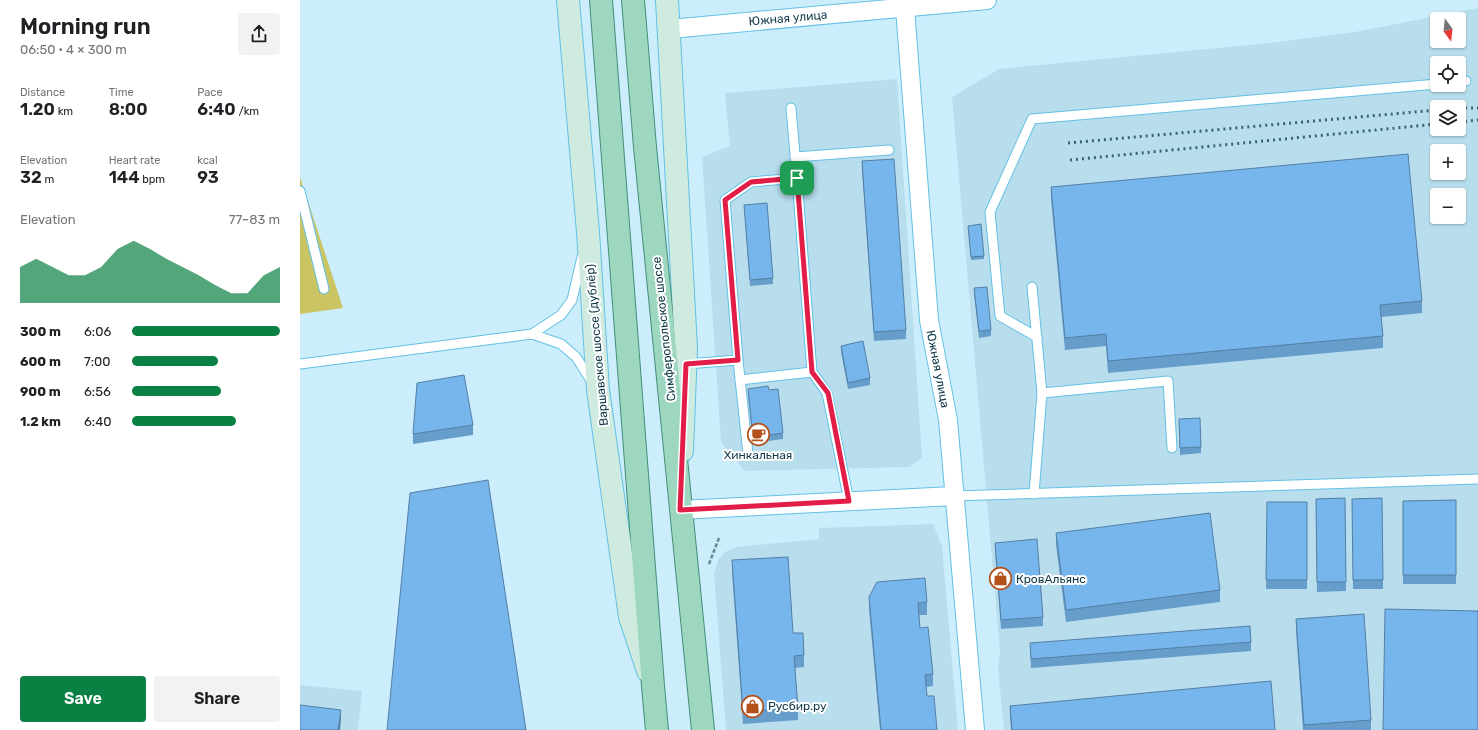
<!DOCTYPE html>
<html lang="en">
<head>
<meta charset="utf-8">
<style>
  body { margin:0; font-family:Rubik,sans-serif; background:#f2f2f2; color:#202124; height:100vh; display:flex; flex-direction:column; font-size:15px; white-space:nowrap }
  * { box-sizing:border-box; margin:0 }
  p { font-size:13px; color:#757577 }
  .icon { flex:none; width:22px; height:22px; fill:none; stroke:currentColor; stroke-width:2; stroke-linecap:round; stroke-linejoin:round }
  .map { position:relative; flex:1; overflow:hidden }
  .panel { display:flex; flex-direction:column; background:#fff; width:300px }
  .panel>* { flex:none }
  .needle { width:26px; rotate:165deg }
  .tools { position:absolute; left:1130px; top:12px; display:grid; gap:8px }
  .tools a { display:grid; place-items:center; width:36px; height:36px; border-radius:4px; background:#fff; box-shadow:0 1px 3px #0004; font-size:20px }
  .pin { position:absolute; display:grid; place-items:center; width:34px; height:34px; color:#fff; margin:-17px; border-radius:8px; box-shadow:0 2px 6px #0006 }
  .round { display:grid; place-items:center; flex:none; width:42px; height:42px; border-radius:4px; background:#f2f2f2 }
  .summary { display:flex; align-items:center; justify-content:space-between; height:68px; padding:0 20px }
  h1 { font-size:22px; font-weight:600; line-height:30px }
  .metrics { display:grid; grid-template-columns:repeat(3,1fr); gap:6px; height:68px; padding:4px 20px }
  .metrics div { display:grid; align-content:center }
  .metrics b { font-size:17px; font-weight:600 }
  .metrics small { font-size:11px; font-weight:400 }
  .metrics p { font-size:11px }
  .chart { height:112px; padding:8px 20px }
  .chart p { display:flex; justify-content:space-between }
  .chart svg { width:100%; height:72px; margin-top:4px; fill:#0b8043; opacity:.7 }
  .action { display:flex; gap:8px; margin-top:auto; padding:8px 20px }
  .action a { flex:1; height:46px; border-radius:4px; background:#0b8043; color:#fff; font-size:16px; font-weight:600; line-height:46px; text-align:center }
  .action a+a { background:#f2f2f2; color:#202124 }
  ul { padding:0 20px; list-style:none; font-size:13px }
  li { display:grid; grid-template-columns:64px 48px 1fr; align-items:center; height:30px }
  li i { height:10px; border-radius:5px; background:#0b8043 }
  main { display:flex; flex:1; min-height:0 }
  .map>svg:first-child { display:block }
  .built { fill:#b8deee; fill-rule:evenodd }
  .green { fill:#cbc463 }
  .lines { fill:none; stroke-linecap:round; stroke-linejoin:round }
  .lane-casing { stroke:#63c0e3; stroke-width:11 }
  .street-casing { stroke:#63c0e3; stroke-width:20 }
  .secondary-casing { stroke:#63c0e3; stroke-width:24 }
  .primary-casing { stroke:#438e7a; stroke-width:24 }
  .path { stroke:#678d9b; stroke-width:2.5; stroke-dasharray:4 2; stroke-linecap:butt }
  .lane { stroke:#fff; stroke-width:9 }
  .street { stroke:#fff; stroke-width:18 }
  .secondary { stroke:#cfebe0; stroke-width:22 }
  .primary { stroke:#9ed7c0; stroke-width:22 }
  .rail { stroke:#3a6270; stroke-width:3; stroke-dasharray:2 4; stroke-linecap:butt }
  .wall { fill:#669dcb }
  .shaded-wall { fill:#537fa5 }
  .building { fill:#77b6ec; stroke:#537fa5 }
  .route-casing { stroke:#fff; stroke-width:8 }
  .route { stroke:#e11d48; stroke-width:5 }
  .labels { text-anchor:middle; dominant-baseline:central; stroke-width:4; stroke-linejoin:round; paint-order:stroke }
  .street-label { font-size:12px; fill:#103947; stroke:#fff }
  .poi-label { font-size:12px; fill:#103947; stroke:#fff; text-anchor:start }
</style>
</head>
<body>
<main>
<section class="panel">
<div class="summary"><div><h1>Morning run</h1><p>06:50 · 4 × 300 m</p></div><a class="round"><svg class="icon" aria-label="share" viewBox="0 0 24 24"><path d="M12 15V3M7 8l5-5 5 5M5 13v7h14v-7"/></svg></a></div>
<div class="metrics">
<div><p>Distance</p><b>1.20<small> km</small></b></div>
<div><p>Time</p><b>8:00</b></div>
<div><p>Pace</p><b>6:40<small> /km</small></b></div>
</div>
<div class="metrics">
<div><p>Elevation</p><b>32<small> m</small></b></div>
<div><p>Heart rate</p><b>144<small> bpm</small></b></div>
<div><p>kcal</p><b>93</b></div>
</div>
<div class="chart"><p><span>Elevation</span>77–83 m</p>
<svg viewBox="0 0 160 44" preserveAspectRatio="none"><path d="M0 44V22L10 17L20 22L30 27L40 27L50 22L60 11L70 6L80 11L90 17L100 22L110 27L120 33L130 38L140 38L150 27L160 22V44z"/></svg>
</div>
<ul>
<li><b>300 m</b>6:06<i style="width:100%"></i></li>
<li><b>600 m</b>7:00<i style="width:58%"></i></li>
<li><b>900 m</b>6:56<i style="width:60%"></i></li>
<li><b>1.2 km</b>6:40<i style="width:70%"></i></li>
</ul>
<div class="action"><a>Save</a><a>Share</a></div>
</section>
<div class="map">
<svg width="1178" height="730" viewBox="0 0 1178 730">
  <rect width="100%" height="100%" fill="#cceefc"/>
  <g class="built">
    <path d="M1178 8V730H704L698 669 700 651 652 97 699 69 970 43 1055 32ZM1137 19H1159V41H1137ZM1137 63H1159V85H1137ZM1137 107H1159V129H1137ZM1137 151H1159V173H1137ZM1137 195H1159V217H1137Z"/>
    <polygon points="597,79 622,458 609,467 445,471 421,442 402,157 430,146 425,93"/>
    <polygon points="633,524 642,546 658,730 426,730 414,574 418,560 425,552 436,547 519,539 519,528"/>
    <polygon points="0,685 62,691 58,730 0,730"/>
  </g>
  <polygon class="green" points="0,177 43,308 0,314"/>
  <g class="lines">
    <defs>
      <g id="lane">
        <polyline points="1159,82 1166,81"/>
        <polyline points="491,108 497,178"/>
        <polyline points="495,157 589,150"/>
        <polyline points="0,191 24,289"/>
        <polyline points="732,287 742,393"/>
        <polyline points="232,334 261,315 272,300 282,257"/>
        <polyline points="737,337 700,316 690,212 732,119 1137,84"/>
        <polyline points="438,360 448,454"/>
        <polyline points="0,364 232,334 261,344 276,357 292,382"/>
        <polyline points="386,364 438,360 425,200 451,182 497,178 512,372 440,380"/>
        <polyline points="512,372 527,393 549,501"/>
        <polyline points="734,494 742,393 868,381 872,448"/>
        <polyline points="653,496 1178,479"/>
      </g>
      <g id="street">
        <polyline points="605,8 629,320 648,420 675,730"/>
        <polyline points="370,29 687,0"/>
        <polyline points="380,510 653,496"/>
      </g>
      <g id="secondary">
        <polyline points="268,0 288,232 298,390 330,617 348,671"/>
        <polyline points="367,0 386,348 382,451"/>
      </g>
      <g id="primary">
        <polyline points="301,0 353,686 357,730"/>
        <polyline points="333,0 345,147 403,730"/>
      </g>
    </defs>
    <use href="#lane" class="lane-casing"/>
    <use href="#street" class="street-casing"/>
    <use href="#secondary" class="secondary-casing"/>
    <use href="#primary" class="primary-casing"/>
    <polyline class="path" points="409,564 419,538"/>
    <use href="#lane" class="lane"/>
    <use href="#street" class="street"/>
    <use href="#secondary" class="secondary"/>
    <use href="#primary" class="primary"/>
    <g class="rail">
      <polyline points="1159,108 1178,108"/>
      <polyline points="1159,122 1178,120"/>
      <polyline points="768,143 1137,110"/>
      <polyline points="770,160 1137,124"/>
    </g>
  </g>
  <g class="wall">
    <polygon points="562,161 606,330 606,339 574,341 562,170"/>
    <polygon points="751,187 1122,301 1122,313 1081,317 1083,336 1083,348 808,373 806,346 765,350 751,199"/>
    <polygon points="444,205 473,278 473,284 450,286"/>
    <polygon points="668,226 684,256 684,259 671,260"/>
    <polygon points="674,288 691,330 691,336 679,338 674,294"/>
    <polygon points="541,346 570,378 570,385 548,389 541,352"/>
    <polygon points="448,389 469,390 483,433 483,439 453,443 448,395"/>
    <polygon points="879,419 901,447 901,453 880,455"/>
    <polygon points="173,425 173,435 113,444 113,434"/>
    <polygon points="1045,498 1046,591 1017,592 1016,499"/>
    <polygon points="1082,498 1083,589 1053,589 1052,499"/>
    <polygon points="1156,500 1156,584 1103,584 1103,501"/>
    <polygon points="967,502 1007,502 1007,589 966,589"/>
    <polygon points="756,533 920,590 920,602 766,622 756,545"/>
    <polygon points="695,543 743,617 743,626 701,629 695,552"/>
    <polygon points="432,560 493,633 504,655 504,667 495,668 498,708 498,720 443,724 432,572"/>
    <polygon points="569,597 627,602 627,615 619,615 620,628 633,674 633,686 626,687 627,696 637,730 580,730 569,609"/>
    <polygon points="996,619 1071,720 1071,730 1003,730 996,631"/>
    <polygon points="951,642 951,651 731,668 730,643"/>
    <polygon points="710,706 975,730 711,730 710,718"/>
  </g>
  <polygon class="shaded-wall" points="41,710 41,719 40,730 38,730"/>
  <g class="building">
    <polygon points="1108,154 1122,301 1080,305 1083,336 808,361 806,334 765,338 751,187"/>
    <polygon points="594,159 606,330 574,332 562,161"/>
    <polygon points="467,203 473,278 450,280 444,205"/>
    <polygon points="681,224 684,256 671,257 668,226"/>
    <polygon points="687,287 691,330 679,331 674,288"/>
    <polygon points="563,341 570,378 548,383 541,346"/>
    <polygon points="164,375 173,425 113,434 117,383"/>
    <polygon points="468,386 469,390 478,389 483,433 453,437 448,389"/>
    <polygon points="900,418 901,447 880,448 879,419"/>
    <polygon points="188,480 226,730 87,730 110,493"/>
    <polygon points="1045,498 1046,582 1017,582 1016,499"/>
    <polygon points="1082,498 1083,580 1053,580 1052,499"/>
    <polygon points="1156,500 1156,575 1103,575 1103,501"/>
    <polygon points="967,502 1007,502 1007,580 966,580"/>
    <polygon points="910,513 920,590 766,610 756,533"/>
    <polygon points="737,539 743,617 701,620 695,543"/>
    <polygon points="488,557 493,633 503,633 504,655 494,656 498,708 443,712 432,560"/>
    <polygon points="625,578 627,602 618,603 620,628 628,627 633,674 625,675 627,696 634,696 637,730 581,730 569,597 577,582"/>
    <polygon points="1085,609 1178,611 1178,730 1083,730"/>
    <polygon points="1064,614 1071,720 1004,725 996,619"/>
    <polygon points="950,626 951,642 731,659 730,643"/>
    <polygon points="971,681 975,730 712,730 710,706"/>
    <polygon points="0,705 41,710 38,730 0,730"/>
  </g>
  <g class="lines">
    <defs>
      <polygon id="route" points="497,178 512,372 528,393 549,501 380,510 386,364 438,360 425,200 451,182"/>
    </defs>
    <use href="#route" class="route-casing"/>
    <use href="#route" class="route"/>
  </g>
  <defs>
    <symbol id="cafe-ring" viewBox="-11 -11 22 22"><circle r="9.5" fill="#fff" stroke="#b4511a" stroke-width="1.5"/><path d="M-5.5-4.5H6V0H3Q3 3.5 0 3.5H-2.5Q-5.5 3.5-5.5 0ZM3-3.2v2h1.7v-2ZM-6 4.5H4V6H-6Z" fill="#b4511a"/></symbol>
    <symbol id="shop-ring" viewBox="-11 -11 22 22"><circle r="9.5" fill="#fff" stroke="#b4511a" stroke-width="1.5"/><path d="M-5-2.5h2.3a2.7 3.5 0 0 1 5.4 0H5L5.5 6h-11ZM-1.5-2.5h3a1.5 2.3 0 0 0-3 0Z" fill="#b4511a"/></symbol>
  </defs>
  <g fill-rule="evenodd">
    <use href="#cafe-ring" x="446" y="422" width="25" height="25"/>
    <use href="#shop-ring" x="688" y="566" width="25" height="25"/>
    <use href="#shop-ring" x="440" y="694" width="25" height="25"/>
  </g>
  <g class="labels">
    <g class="street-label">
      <text transform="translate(488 18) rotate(-5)">Южная улица</text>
      <text transform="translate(364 329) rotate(-96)">Симферопольское шоссе</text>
      <text transform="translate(297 345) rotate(-95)">Варшавское шоссе (дублёр)</text>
      <text transform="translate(638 369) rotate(79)">Южная улица</text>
    </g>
    <g class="poi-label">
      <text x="458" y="455" text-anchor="middle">Хинкальная</text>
      <text x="716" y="579">КровАльянс</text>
      <text x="468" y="706">Русбир.ру</text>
    </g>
  </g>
</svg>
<div class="tools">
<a><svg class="needle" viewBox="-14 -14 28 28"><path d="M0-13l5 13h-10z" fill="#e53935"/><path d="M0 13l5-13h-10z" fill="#757577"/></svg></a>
<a><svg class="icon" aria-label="locate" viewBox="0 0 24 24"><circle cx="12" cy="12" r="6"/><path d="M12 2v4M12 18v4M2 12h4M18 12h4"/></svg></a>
<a><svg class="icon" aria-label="layers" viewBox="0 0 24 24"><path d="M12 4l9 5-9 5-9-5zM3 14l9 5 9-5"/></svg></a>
<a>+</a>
<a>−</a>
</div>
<div class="pin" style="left:497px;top:178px;background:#1e9e55"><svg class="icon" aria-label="arrive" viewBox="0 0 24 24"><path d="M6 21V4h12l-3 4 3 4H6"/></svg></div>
</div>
</main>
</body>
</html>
